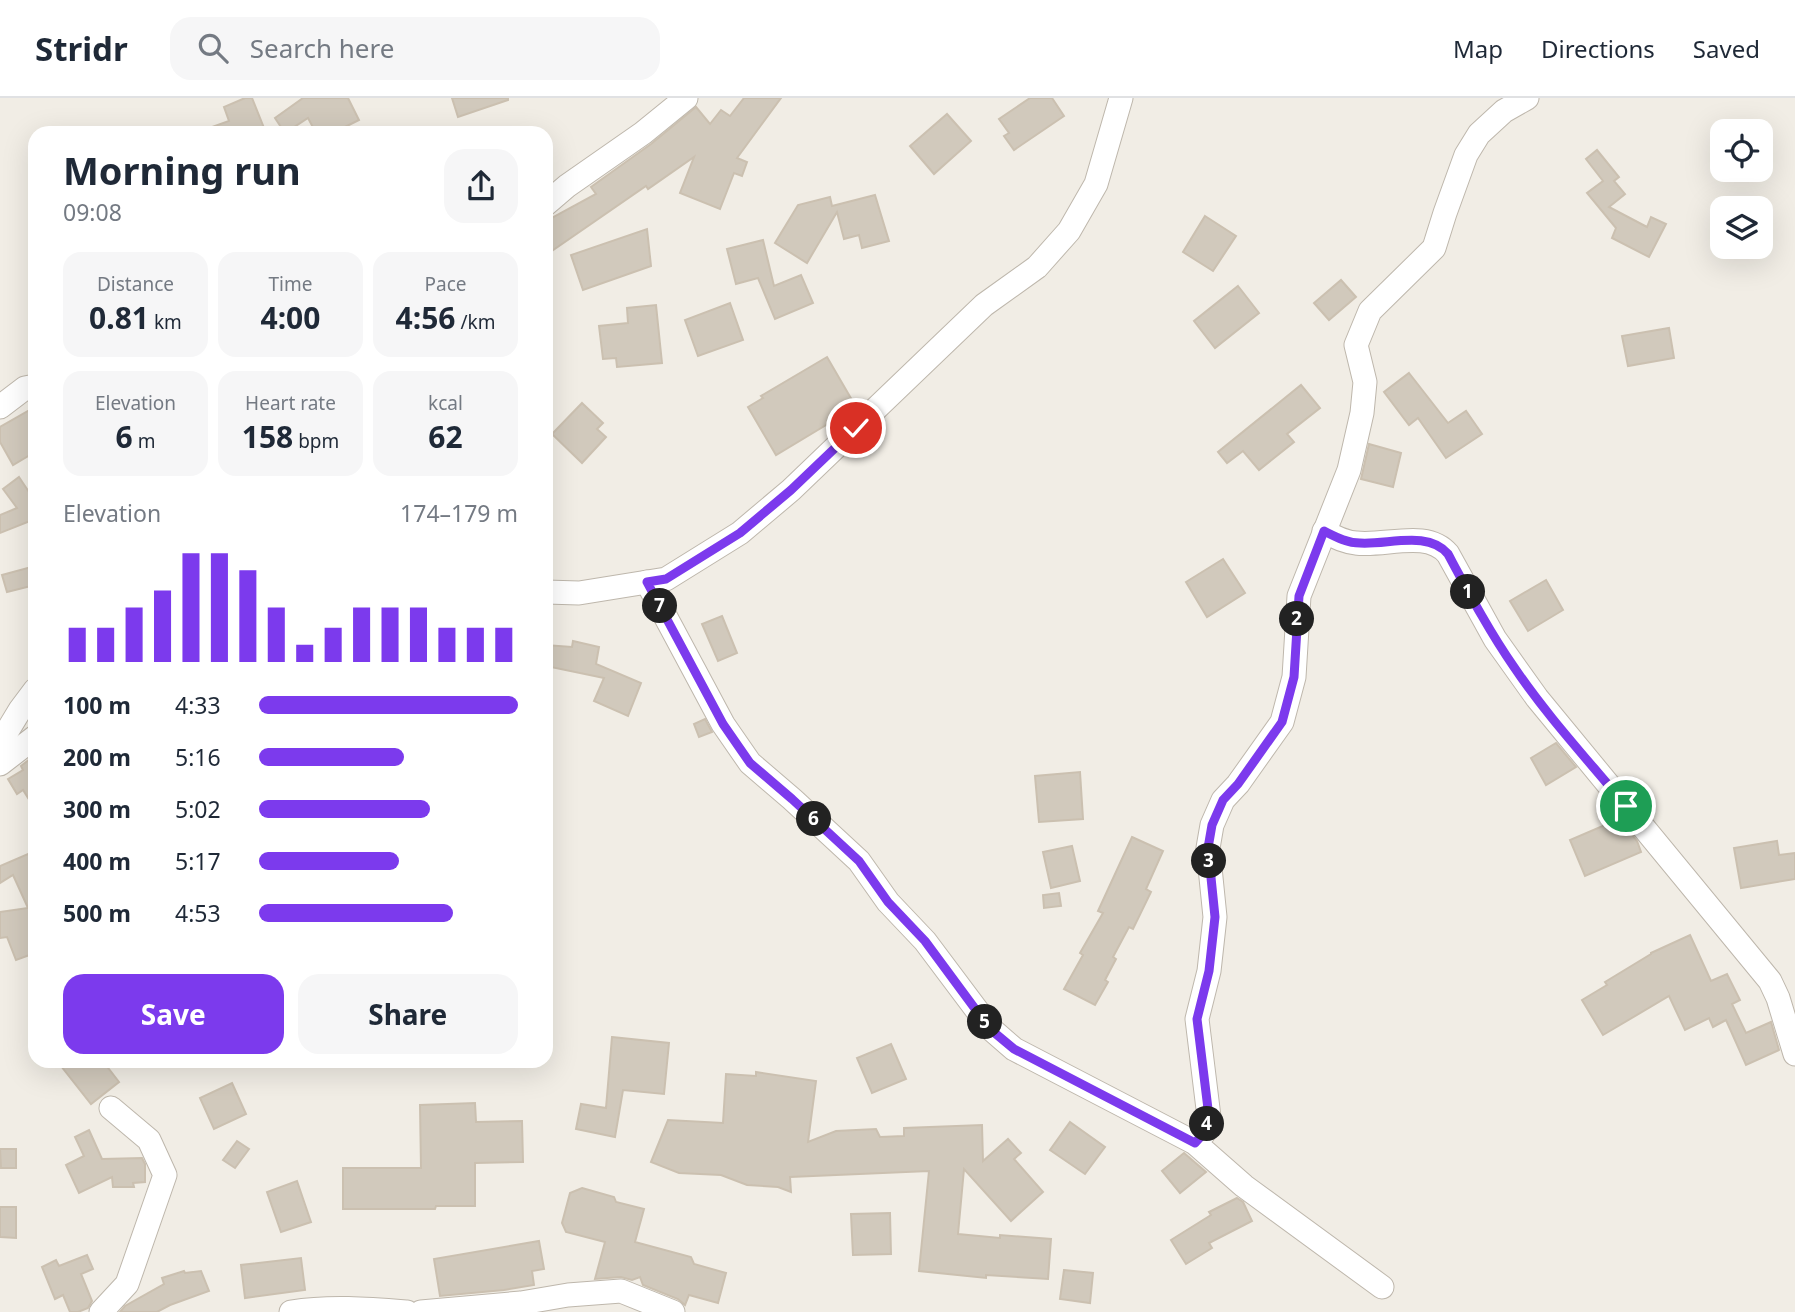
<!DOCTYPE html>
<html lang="en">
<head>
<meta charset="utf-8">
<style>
  body { margin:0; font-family:"Noto Sans",sans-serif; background:#f6f6f7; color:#1f2937; height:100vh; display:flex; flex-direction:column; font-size:26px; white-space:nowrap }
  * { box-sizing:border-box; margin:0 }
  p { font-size:23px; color:#747a83 }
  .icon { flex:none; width:38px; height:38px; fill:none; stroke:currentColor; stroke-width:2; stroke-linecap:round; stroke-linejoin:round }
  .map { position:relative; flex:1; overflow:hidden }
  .side { position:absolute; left:28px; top:28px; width:525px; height:942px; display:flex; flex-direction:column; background:#fff; border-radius:21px; box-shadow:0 7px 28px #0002 }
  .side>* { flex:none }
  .controls { position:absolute; left:1710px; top:21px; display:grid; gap:14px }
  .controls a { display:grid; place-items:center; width:63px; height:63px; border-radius:14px; background:#fff; box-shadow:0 7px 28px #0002; font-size:35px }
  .pin { position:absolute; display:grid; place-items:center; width:60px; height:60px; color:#fff; margin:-30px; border:4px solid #fff; border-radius:50%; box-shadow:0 2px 7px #0007 }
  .km { position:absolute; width:35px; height:35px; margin:-18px; border-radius:50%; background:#222; color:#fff; font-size:19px; line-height:35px; text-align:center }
  .round { display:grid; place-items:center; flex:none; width:74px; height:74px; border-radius:21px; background:#f6f6f7 }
  .headline { display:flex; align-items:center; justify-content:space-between; height:119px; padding:0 35px }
  h1 { font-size:38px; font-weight:700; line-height:52px }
  .figures { display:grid; grid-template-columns:repeat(3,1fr); gap:10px; height:119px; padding:7px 35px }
  .figures div { display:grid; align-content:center; border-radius:18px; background:#f6f6f7; text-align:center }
  .figures b { font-size:30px; font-weight:700 }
  .figures small { font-size:19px; font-weight:400 }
  .figures p { font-size:19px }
  .chart { height:196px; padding:14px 35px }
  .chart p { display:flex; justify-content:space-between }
  .chart svg { width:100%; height:126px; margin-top:7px; stroke:#7c3aed; stroke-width:6 }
  .cta { display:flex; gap:14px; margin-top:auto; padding:14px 35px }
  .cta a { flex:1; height:80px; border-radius:21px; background:#7c3aed; color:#fff; font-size:28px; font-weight:700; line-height:80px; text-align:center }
  .cta a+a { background:#f6f6f7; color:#1f2937 }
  ul { padding:0 35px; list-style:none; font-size:23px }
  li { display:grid; grid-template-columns:112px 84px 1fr; align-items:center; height:52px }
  li i { height:18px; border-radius:9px; background:#7c3aed }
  header { display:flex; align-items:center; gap:42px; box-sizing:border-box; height:98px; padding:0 35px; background:#fff; border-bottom:2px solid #e0e1e3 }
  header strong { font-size:33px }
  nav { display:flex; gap:38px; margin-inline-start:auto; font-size:24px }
  .search { width:490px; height:63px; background:#f6f6f7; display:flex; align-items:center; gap:18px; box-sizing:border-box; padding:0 24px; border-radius:21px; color:#747a83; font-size:26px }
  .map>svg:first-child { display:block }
  .building { fill:#d1c9bc; stroke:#cbc0b0; stroke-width:2 }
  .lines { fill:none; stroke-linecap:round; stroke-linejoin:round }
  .minor-casing { stroke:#beb7ac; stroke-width:25 }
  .minor { stroke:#fff; stroke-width:23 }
  .route-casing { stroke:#fff; stroke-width:14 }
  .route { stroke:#7c3aed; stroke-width:9 }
</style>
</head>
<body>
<header>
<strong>Stridr</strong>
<div class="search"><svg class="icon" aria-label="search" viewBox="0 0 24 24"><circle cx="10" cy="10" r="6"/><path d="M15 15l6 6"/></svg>Search here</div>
<nav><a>Map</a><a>Directions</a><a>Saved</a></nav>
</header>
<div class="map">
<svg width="1795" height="1214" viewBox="0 0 1795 1214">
  <rect width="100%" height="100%" fill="#f1ede5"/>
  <g class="building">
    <polygon points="245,0 252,0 266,35 201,35 201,33 229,23 224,9"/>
    <polygon points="303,0 348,0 359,22 333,35 316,35 308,20 285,35 275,20"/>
    <polygon points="452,0 508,0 508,2 458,19"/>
    <polygon points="744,0 781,0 737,60 747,64 742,78 734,75 720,111 680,95 694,59 648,91 646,88 546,157 546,123 596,96 591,89 651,46 696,9 710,26 721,12 730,18"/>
    <polygon points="1030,0 1052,0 1064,18 1014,52 1004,38 1009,35 999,21"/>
    <polygon points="947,16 971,43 934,76 910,48"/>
    <polygon points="1597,52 1619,79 1614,83 1625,96 1609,109 1647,129 1651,119 1666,126 1649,159 1612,140 1616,130 1587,95 1603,83 1586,61"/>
    <polygon points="875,97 889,143 862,150 859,137 844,141 837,114 807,165 775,145 798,107 830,99 832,108"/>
    <polygon points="1205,118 1236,138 1213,173 1183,154"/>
    <polygon points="647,131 651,168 583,192 571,157"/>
    <polygon points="763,142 774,188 801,177 813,205 775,221 758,180 736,186 727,151"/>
    <polygon points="1341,182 1356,199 1329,222 1314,205"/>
    <polygon points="1238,188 1259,215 1215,250 1194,223"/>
    <polygon points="730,205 743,242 698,258 685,222"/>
    <polygon points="656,207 662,265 617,269 616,260 603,261 599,228 628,225 627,210"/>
    <polygon points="1669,230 1674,260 1628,268 1622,238"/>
    <polygon points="827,259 856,309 776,357 748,309 763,300 761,298"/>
    <polygon points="1409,275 1448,325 1466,313 1482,336 1446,360 1418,320 1409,327 1384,294"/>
    <polygon points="1301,287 1320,310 1287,336 1294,344 1259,372 1243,353 1227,365 1218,354"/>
    <polygon points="582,305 603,325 597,331 606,339 582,365 552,336"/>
    <polygon points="35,309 35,354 13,367 0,344 0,329"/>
    <polygon points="1369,346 1401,355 1393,389 1361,381"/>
    <polygon points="19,379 35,403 35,421 0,435 0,417 17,410 3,391"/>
    <polygon points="1223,461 1245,495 1207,519 1186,484"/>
    <polygon points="35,468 35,487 7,494 2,477"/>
    <polygon points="1546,482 1563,512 1528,533 1510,503"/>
    <polygon points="722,518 737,555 718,563 702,526"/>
    <polygon points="573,543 599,549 596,566 641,585 628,618 594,603 604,580 546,568 546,547 572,549"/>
    <polygon points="705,621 712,634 699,639 694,626"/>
    <polygon points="1556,645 1576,669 1546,687 1531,660"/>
    <polygon points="35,657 35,711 23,692 17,696 8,681 23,672 21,668"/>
    <polygon points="1080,674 1083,721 1039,724 1035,678"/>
    <polygon points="1619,721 1637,743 1641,754 1585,778 1570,742"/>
    <polygon points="1132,739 1163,753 1146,791 1151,794 1133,831 1129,829 1113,859 1116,861 1105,882 1108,884 1095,907 1064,891 1083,857 1080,855 1103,815 1098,813"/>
    <polygon points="1777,743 1779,757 1795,755 1795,781 1741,790 1734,750"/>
    <polygon points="1072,748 1080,783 1051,790 1043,754"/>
    <polygon points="35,753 35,855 16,862 7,839 0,840 0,814 28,810 13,777 0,785 0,768"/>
    <polygon points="1059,795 1061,808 1044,810 1043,797"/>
    <polygon points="1690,837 1711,883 1727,876 1740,902 1732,906 1746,935 1771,924 1779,952 1746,967 1726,922 1713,929 1709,920 1685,932 1669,898 1603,937 1582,902 1607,887 1605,884 1651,856 1651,855"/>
    <polygon points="612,939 669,945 664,996 623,992 615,1039 576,1031 581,1006 606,1010"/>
    <polygon points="891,946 906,981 872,995 857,960"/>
    <polygon points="69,962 102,962 119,984 91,1006 61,968"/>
    <polygon points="756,974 816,983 808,1044 836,1033 876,1031 880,1039 904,1038 904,1030 982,1027 983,1063 1008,1041 1021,1055 1014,1061 1043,1094 1011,1123 964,1071 958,1136 1000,1140 1000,1137 1051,1141 1048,1181 986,1177 986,1180 919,1173 929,1073 790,1079 791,1094 778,1089 747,1087 721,1077 679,1075 651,1064 668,1022 723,1025 726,976 756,978"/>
    <polygon points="232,985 246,1016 214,1031 200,1000"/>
    <polygon points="475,1005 476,1024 522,1023 523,1064 475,1065 475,1108 436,1108 435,1111 343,1111 343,1070 421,1070 420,1007"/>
    <polygon points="1070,1024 1105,1049 1085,1076 1050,1052"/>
    <polygon points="89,1032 102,1061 142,1060 145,1066 145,1084 133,1085 134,1089 113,1089 112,1079 79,1095 66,1067 84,1058 75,1039"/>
    <polygon points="237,1043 249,1051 235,1070 223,1062"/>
    <polygon points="0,1051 16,1051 16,1070 1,1070"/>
    <polygon points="1184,1055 1206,1074 1180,1095 1162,1073"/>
    <polygon points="297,1083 311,1124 281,1134 267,1094"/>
    <polygon points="582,1090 614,1099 616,1104 644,1111 635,1144 691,1159 694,1166 726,1175 718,1205 689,1197 685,1207 678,1201 643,1187 640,1179 632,1182 621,1179 595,1181 605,1144 566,1134 562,1125 570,1095"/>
    <polygon points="1237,1100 1243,1104 1252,1123 1209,1145 1212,1150 1186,1166 1171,1142 1211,1117 1209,1114"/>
    <polygon points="0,1109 16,1109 16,1140 0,1139"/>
    <polygon points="890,1115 891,1156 853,1157 851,1116"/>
    <polygon points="539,1143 544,1171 532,1173 534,1187 504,1192 440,1198 434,1161"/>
    <polygon points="87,1157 93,1171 81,1176 92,1203 88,1210 78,1214 70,1214 63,1197 55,1201 42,1169 56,1162 59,1168"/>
    <polygon points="301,1160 305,1192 245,1200 241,1167"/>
    <polygon points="1064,1172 1093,1175 1090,1205 1060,1201"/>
    <polygon points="184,1173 185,1175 201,1173 209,1193 170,1207 157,1214 120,1214 125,1208 164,1186 162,1180"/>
  </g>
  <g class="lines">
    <defs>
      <g id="minor">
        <polyline points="546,106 567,88 643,35 686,0"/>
        <polyline points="0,309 25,290 35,288"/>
        <path d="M1324 433C1334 439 1344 444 1356 445 1385 449 1427 431 1448 456L1495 541 1537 600 1770 883 1778 900 1795 956"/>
        <polyline points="647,484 723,626 750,665 792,701 859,763 888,804 925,843 991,931 1014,951 1195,1045 1244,1088 1382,1189"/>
        <polyline points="546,494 579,495 666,481 740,435 791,392 984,207 1037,169 1069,133 1096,86 1121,0"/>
        <polyline points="0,645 20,612 35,592"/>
        <polyline points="0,666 35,639"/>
        <polyline points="1195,1045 1204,1035 1209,1019 1197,921 1209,873 1215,819 1208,750 1212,727 1223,702 1238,686 1282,624 1294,579 1299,498 1349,372 1362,315 1365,284 1356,247 1370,213 1434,150 1445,115 1466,57 1479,36 1504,13 1527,0"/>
        <polyline points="101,1214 127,1186 165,1077 149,1042 111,1010"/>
        <path d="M291 1214C330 1208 368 1211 407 1214"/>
        <polyline points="421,1214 521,1205 568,1197 621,1193 673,1214"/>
      </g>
    </defs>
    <use href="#minor" class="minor-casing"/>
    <use href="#minor" class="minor"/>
  </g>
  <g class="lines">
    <defs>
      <path id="route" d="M856 330 791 392 740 435 666 481 647 484 723 626 750 665 792 701 859 763 888 804 925 843 990 931 1014 951 1195 1045 1204 1035 1209 1019 1197 921 1209 873 1215 819 1208 750 1212 727 1223 702 1238 686 1282 624 1294 579 1299 498 1324 433C1336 439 1347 445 1360 445 1388 447 1428 432 1448 456 1469 495 1489 533 1514 569 1547 618 1588 662 1626 708"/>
    </defs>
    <use href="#route" class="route-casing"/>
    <use href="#route" class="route"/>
  </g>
</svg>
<div class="controls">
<a><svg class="icon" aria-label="locate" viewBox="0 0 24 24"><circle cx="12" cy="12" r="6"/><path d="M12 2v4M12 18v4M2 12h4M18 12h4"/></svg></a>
<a><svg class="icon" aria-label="layers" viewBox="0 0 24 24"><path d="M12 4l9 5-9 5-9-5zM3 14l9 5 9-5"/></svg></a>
</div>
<div class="pin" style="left:1626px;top:708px;background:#1e9e55"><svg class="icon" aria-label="arrive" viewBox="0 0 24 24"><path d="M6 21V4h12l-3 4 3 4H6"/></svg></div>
<div class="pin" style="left:856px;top:330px;background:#d93025"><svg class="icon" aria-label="check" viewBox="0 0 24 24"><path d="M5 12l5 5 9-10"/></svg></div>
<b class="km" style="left:1468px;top:494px">1</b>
<b class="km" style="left:1297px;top:521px">2</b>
<b class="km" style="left:1209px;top:763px">3</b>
<b class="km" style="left:1207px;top:1026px">4</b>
<b class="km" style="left:985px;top:924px">5</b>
<b class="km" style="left:814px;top:721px">6</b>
<b class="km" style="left:660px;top:508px">7</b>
<section class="side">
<div class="headline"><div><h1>Morning run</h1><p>09:08</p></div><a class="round"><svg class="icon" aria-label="share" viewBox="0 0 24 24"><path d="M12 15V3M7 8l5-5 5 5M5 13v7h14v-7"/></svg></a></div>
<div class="figures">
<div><p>Distance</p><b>0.81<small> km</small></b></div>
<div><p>Time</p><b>4:00</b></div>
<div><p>Pace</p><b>4:56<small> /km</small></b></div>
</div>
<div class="figures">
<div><p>Elevation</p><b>6<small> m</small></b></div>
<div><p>Heart rate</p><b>158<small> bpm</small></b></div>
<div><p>kcal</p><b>62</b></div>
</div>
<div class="chart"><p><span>Elevation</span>174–179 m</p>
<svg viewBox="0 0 160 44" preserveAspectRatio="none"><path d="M5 44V32M15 44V32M25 44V25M35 44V19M45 44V6M55 44V6M65 44V12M75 44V25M85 44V38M95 44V32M105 44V25M115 44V25M125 44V25M135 44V32M145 44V32M155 44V32"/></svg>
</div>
<ul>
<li><b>100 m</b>4:33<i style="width:100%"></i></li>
<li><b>200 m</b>5:16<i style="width:56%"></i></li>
<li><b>300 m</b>5:02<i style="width:66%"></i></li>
<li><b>400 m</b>5:17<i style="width:54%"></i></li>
<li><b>500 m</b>4:53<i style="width:75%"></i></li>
</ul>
<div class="cta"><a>Save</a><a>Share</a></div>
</section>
</div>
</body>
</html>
